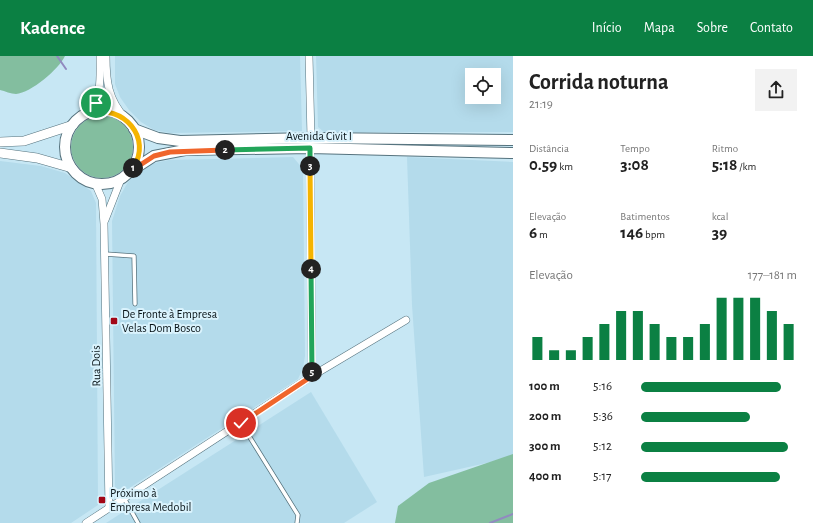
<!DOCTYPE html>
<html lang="pt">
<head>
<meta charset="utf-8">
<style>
  body { margin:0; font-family:"Alegreya Sans",sans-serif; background:#f2f2f2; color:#222; height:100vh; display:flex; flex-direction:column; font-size:15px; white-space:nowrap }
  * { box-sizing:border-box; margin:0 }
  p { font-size:13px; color:#767676 }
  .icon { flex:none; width:22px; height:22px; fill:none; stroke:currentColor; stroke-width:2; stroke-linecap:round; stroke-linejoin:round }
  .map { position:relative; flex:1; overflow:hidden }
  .sheet { display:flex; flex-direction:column; background:#fff; width:300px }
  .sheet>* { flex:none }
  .fabs { position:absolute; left:465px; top:12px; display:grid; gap:8px }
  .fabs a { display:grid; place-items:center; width:36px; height:36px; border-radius:0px; background:#fff; box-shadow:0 4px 16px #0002; font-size:20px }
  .pin { position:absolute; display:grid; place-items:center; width:34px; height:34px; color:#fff; margin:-17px; border:2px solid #fff; border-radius:50%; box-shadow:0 1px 4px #0007 }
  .km { position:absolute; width:20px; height:20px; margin:-10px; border-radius:50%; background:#222; color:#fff; font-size:11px; line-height:20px; text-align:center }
  .round { display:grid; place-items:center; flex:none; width:42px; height:42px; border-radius:0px; background:#f2f2f2 }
  .summary { display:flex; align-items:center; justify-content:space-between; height:68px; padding:0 16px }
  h1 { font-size:22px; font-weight:600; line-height:30px }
  .stats { display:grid; grid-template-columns:repeat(3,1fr); gap:6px; height:68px; padding:4px 16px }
  .stats div { display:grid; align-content:center }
  .stats b { font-size:17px; font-weight:600 }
  .stats small { font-size:11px; font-weight:400 }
  .stats p { font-size:11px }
  .chart { height:112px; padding:8px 16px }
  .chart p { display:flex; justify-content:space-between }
  .chart svg { width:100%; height:72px; margin-top:4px; stroke:#0b8043; stroke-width:6 }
  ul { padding:0 16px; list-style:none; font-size:13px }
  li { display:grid; grid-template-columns:64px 48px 1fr; align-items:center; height:30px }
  li i { height:10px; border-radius:5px; background:#0b8043 }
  header { display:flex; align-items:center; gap:24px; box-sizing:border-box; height:56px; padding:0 20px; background:#0b8043; color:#fff }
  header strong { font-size:19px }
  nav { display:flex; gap:22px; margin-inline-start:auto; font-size:14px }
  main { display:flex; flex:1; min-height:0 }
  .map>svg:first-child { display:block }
  .built { fill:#b4dbeb; fill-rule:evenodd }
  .green { fill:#83be9f }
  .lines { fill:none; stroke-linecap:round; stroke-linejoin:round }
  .stream { stroke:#918ac0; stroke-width:2 }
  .service-casing { stroke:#56737e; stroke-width:5 }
  .minor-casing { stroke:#56737e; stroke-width:8 }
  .tertiary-casing { stroke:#56737e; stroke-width:10 }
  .secondary-casing { stroke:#56737e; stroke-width:12 }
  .service { stroke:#fff; stroke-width:3.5 }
  .minor { stroke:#fff; stroke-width:7 }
  .tertiary { stroke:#fff; stroke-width:9 }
  .secondary { stroke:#fff; stroke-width:10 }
  .split-1-casing { stroke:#fff; stroke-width:8 }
  .split-2-casing { stroke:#fff; stroke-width:8 }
  .split-3-casing { stroke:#fff; stroke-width:8 }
  .split-4-casing { stroke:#fff; stroke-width:8 }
  .split-5-casing { stroke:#fff; stroke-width:8 }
  .split-6-casing { stroke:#fff; stroke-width:8 }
  .split-1 { stroke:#f5b400; stroke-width:5 }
  .split-2 { stroke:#f0652b; stroke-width:5 }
  .split-3 { stroke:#22a559; stroke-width:5 }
  .split-4 { stroke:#f5b400; stroke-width:5 }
  .split-5 { stroke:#22a559; stroke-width:5 }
  .split-6 { stroke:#f0652b; stroke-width:5 }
  .poi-dot { fill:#a20616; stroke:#daf3fd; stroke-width:1.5 }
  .labels { text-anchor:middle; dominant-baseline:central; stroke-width:4; stroke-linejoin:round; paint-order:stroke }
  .street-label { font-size:12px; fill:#081317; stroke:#daf3fd }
  .poi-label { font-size:12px; fill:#081317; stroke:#daf3fd; text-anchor:start }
</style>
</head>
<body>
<header>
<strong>Kadence</strong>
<nav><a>Início</a><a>Mapa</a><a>Sobre</a><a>Contato</a></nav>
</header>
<main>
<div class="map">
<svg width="513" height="467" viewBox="0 0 513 467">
  <rect width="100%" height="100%" fill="#c7e7f4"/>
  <g class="built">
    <polygon points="115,0 300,0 302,75 170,77 154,74 141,66 129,54 120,41 115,28"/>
    <path d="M316 0H513V76H324L318 71ZM472 19H494V41H472Z"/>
    <polygon points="293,101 303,113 305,300 303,312 298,323 120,438 115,432 112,165 120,140 128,126 140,115 150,108 169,104"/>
    <polygon points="407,101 513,106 513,401 424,421 412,249"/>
    <polygon points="0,105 41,110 65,117 91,135 96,147 98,449 71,467 0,467"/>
    <polygon points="311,336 377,446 344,467 106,467"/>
  </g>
  <g class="green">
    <path d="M0 0H65C59 13 31 37 16 38 11 38 5 35 0 34Z"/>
    <circle cx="102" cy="91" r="31"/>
    <polygon points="513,398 513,467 395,467 398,450 429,427"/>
  </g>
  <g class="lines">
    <g class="stream">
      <polyline points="57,0 66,13"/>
      <polyline points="490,467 513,458"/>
    </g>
    <defs>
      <g id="service">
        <polyline points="105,198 134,200 135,248"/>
        <polyline points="241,367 298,459 297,467"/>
        <polyline points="124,442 138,467"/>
      </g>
      <g id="minor">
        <path d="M106 0C106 25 108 44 126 63"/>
        <polyline points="309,0 311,82"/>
        <path d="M90 57C102 39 100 20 100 0"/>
        <polyline points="310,92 312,320"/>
        <polyline points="95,127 102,143 104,168 109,452"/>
        <polyline points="105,164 121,123"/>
        <polyline points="86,467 312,320 406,264"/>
      </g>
      <g id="tertiary">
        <polyline points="0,86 24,85 73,69"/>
        <polyline points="0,97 37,102 72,112"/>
      </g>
      <g id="secondary">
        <circle cx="102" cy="91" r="37"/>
        <polyline points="134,73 158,82 180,85 311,82 513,84"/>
        <polyline points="131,115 154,100 185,94 310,92 513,97"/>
      </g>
    </defs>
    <use href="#service" class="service-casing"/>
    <use href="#minor" class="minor-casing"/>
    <use href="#tertiary" class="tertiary-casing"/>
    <use href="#secondary" class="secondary-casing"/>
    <use href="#service" class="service"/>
    <use href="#minor" class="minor"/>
    <use href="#tertiary" class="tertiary"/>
    <use href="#secondary" class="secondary"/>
  </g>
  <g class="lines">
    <defs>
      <path id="split-1" d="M96 47 90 57C123 48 153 82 133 112"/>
      <polyline id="split-2" points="133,112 131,115 154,100 170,96 225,94"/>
      <polyline id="split-3" points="225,94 310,92 310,110"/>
      <polyline id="split-4" points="310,110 311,213"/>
      <polyline id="split-5" points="311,213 312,316"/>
      <polyline id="split-6" points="241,367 312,320 312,316"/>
    </defs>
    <use href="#split-1" class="split-1-casing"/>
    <use href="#split-2" class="split-2-casing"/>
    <use href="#split-3" class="split-3-casing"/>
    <use href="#split-4" class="split-4-casing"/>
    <use href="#split-5" class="split-5-casing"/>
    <use href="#split-6" class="split-6-casing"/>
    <use href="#split-1" class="split-1"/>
    <use href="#split-2" class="split-2"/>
    <use href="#split-3" class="split-3"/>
    <use href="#split-4" class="split-4"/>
    <use href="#split-5" class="split-5"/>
    <use href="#split-6" class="split-6"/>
  </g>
  <g class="poi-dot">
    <rect x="110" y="261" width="8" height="8" rx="2"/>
    <rect x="98" y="440" width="8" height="8" rx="2"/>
  </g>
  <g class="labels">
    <g class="street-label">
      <text x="319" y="80">Avenida Civit I</text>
      <text transform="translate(96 310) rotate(-91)">Rua Dois</text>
    </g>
    <g class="poi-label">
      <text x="122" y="258">De Fronte à Empresa<tspan x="122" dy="14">Velas Dom Bosco</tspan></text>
      <text x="110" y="437">Próximo à<tspan x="110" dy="14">Empresa Medobil</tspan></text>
    </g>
  </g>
</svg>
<div class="fabs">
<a><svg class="icon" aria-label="locate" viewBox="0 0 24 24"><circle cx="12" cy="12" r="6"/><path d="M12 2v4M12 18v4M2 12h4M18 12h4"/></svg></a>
</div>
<div class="pin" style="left:96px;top:47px;background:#1e9e55"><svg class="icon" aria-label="arrive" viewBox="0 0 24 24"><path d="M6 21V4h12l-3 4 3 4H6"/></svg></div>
<div class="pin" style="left:241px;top:367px;background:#d93025"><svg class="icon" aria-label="check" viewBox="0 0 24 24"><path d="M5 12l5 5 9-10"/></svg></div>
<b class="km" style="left:133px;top:112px">1</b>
<b class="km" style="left:225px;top:94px">2</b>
<b class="km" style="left:310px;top:110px">3</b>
<b class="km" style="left:311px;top:213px">4</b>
<b class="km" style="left:312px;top:316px">5</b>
</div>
<section class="sheet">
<div class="summary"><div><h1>Corrida noturna</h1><p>21:19</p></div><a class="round"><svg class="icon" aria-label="share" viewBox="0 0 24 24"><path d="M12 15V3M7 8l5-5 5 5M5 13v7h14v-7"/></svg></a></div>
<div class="stats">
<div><p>Distância</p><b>0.59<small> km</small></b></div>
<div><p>Tempo</p><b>3:08</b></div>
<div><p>Ritmo</p><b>5:18<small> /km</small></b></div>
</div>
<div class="stats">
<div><p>Elevação</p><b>6<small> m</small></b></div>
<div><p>Batimentos</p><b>146<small> bpm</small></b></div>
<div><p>kcal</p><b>39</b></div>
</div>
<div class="chart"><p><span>Elevação</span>177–181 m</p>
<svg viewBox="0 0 160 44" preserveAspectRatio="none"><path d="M5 44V30M15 44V38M25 44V38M35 44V30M45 44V22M55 44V14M65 44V14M75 44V22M85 44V30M95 44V30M105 44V22M115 44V6M125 44V6M135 44V6M145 44V14M155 44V22"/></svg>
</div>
<ul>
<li><b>100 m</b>5:16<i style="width:90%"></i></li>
<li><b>200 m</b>5:36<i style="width:70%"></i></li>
<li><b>300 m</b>5:12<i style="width:94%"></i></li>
<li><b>400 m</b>5:17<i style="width:89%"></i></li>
</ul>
</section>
</main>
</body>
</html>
